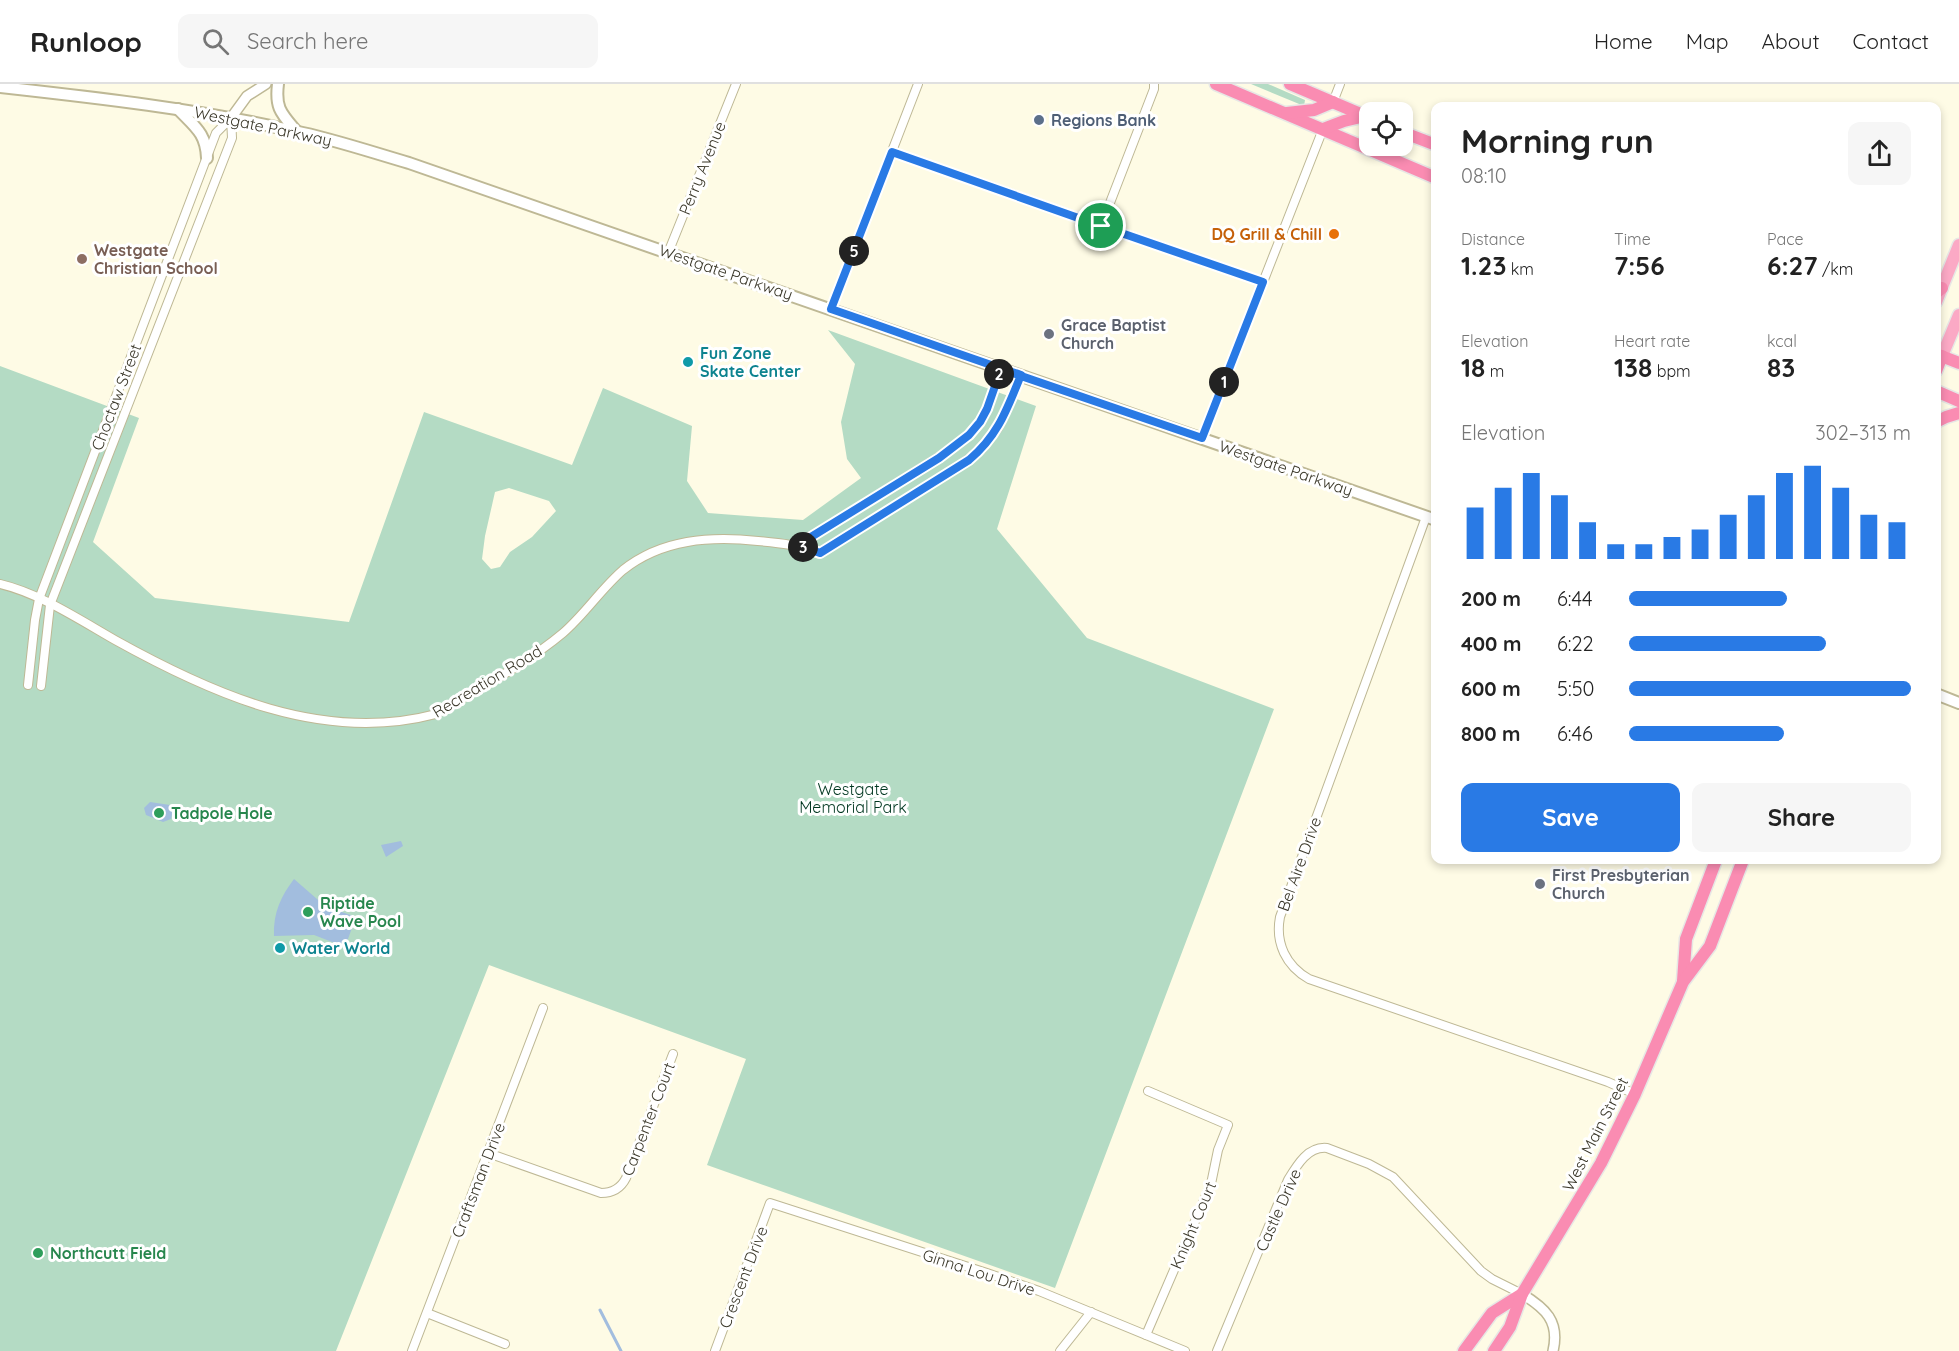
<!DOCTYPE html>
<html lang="en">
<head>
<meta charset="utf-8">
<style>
  body { margin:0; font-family:Quicksand,sans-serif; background:#f6f6f6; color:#222; height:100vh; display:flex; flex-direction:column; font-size:22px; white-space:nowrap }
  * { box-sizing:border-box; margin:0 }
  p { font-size:20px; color:#767676 }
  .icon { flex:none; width:33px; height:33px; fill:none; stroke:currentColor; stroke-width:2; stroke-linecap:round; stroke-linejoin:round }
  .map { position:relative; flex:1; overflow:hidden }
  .sheet { position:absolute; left:1431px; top:18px; width:510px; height:762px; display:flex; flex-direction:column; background:#fff; border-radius:12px; box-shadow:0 3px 9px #0003 }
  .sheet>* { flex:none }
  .buttons { position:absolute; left:1359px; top:18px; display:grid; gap:12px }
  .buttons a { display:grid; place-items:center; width:54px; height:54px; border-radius:12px; background:#fff; box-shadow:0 3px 9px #0003; font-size:30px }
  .pin { position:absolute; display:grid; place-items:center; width:51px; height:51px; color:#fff; margin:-26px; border:3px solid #fff; border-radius:50%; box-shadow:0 2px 6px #0007 }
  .km { position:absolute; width:30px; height:30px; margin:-15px; border-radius:50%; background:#222; color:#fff; font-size:16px; line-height:30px; text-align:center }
  .round { display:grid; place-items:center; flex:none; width:63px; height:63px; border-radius:12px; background:#f6f6f6 }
  .headline { display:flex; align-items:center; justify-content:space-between; height:102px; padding:0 30px }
  h1 { font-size:33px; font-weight:700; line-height:45px }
  .figures { display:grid; grid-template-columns:repeat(3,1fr); gap:9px; height:102px; padding:6px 30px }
  .figures div { display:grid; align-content:center }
  .figures b { font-size:26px; font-weight:700 }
  .figures small { font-size:16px; font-weight:400 }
  .figures p { font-size:16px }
  .chart { height:168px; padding:12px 30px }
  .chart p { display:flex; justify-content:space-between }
  .chart svg { width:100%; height:108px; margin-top:6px; stroke:#297ae5; stroke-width:6 }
  .action { display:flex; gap:12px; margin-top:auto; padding:12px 30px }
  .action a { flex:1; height:69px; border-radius:12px; background:#297ae5; color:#fff; font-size:24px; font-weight:700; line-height:69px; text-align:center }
  .action a+a { background:#f6f6f6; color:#222 }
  ul { padding:0 30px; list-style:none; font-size:20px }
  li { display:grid; grid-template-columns:96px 72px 1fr; align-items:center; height:45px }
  li i { height:15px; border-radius:8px; background:#297ae5 }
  header { display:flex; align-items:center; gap:36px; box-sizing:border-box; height:84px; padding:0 30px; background:#fff; border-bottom:2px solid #e0e0e0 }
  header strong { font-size:28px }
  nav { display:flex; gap:33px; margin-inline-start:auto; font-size:21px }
  .search { width:420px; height:54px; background:#f6f6f6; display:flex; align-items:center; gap:15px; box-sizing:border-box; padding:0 21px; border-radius:12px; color:#767676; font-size:22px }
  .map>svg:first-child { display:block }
  .green { fill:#b4dbc4; fill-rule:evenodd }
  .water { fill:#a2bdde }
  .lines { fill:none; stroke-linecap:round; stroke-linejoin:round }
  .stream { stroke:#a2bdde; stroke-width:3 }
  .minor-casing { stroke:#beb895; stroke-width:10 }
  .tertiary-casing { stroke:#beb895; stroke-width:12 }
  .secondary-casing { stroke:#beb895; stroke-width:14 }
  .primary-casing { stroke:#e7e7e5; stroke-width:15 }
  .trunk-casing { stroke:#e7e7e5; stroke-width:15 }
  .minor { stroke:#fff; stroke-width:8 }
  .tertiary { stroke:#fff; stroke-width:9 }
  .secondary { stroke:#fff; stroke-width:10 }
  .primary { stroke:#fba9c5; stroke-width:12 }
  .trunk { stroke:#fa8cb2; stroke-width:12 }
  .route-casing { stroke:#fff; stroke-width:12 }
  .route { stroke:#297ae5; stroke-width:8 }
  .service-dot { fill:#5c6f8a; stroke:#fff; stroke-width:2 }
  .food-dot { fill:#e8710a; stroke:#fff; stroke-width:2 }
  .education-dot { fill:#8d6e63; stroke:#fff; stroke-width:2 }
  .worship-dot { fill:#6b7280; stroke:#fff; stroke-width:2 }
  .culture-dot { fill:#0f9aa8; stroke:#fff; stroke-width:2 }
  .leisure-dot { fill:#2e9e5b; stroke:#fff; stroke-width:2 }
  .labels { text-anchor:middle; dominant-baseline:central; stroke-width:6; stroke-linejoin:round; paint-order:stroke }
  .service-label { font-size:16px; font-weight:bold; fill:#4e5e75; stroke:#fff; text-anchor:start }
  .street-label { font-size:16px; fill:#3a3729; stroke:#fff }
  .food-label { font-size:16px; font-weight:bold; fill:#c56008; stroke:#fff; text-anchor:end }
  .education-label { font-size:16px; font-weight:bold; fill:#785e54; stroke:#fff; text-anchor:start }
  .worship-label { font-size:16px; font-weight:bold; fill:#5b616d; stroke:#fff; text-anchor:start }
  .culture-label { font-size:16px; font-weight:bold; fill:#0d838f; stroke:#fff; text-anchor:start }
  .park-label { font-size:16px; fill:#003720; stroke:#fff }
  .leisure-label { font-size:16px; font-weight:bold; fill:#27864d; stroke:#fff; text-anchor:start }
</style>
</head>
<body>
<header>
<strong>Runloop</strong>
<div class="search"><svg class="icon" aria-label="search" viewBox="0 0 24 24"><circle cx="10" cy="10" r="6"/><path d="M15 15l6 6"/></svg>Search here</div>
<nav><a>Home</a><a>Map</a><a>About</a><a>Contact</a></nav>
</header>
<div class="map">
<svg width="1959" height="1267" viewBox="0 0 1959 1267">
  <rect width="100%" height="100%" fill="#fefbe5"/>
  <g class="green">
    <polygon points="1251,0 1268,0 1305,16 1304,22"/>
    <path d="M828 246 1036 322 997 445 1087 554 1274 625 1055 1204 707 1081 746 975 489 881 336 1267H0V282L139 334 93 458 155 514 349 538 424 328 572 381 603 304 692 342 687 397 708 429 803 436 861 394 847 375 841 338 855 280ZM509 404 549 417 556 427 532 453 510 468 500 483 491 485 482 475 485 452 495 408Z"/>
  </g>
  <g class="water">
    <polygon points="150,718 170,721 173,727 171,735 163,738 146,731 144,724"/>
    <polygon points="401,757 403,762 386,773 381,761"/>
    <path d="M294 795 325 822 356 833 345 863 314 851 274 852C273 829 281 812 294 795Z"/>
  </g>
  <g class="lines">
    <polyline class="stream" points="600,1226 621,1267"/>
    <defs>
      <g id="minor">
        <polyline points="1333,18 1340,0"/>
        <polyline points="892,68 1263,198"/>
        <polyline points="1101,142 1154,5 1154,0"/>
        <polyline points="668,169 736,0"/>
        <polyline points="831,225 918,0"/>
        <polyline points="1202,354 1323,45"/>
        <path d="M1426 433 1280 833C1275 859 1286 882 1309 895L1608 998 1635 1010"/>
        <polyline points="798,461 939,373 969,351 980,338 987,325 1001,285"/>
        <path d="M0 500C39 509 80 536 115 556 212 610 323 660 436 630 478 605 526 580 563 549 585 530 601 505 623 486 662 455 710 452 758 457 779 459 800 461 820 469L955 385 982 365 998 344 1021 291"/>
        <polyline points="28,601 35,536 39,515 216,49 231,34"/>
        <polyline points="41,602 50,521 232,54 231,34"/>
        <path d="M488 1069 601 1109C613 1109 621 1104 626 1094L673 970"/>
        <polyline points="427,1229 505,1260"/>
        <polyline points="1146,1251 1211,1100 1218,1066 1228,1041 1148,1007"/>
        <polyline points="412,1267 543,924"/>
        <polyline points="715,1267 770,1119 987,1189 1039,1207 1185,1267"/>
        <polyline points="1060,1267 1091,1228"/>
        <path d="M1217 1267 1288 1096C1297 1081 1308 1062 1327 1064L1369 1080 1393 1093 1481 1187 1492 1195 1522 1210"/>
      </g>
      <g id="tertiary">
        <polyline points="231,34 247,12 266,0"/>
        <path d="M1522 1210C1545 1224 1560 1237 1553 1267"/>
      </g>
      <g id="secondary">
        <path d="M278 0C275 24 281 29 296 47"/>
        <path d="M0 3C99 14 197 25 294 47 333 55 371 68 409 79L1436 436"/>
        <path d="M178 25C195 43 206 49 207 74"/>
        <polyline points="1936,610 1959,619"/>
      </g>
      <g id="primary">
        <polyline points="1936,218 1959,161"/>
        <polyline points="1942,272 1959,231"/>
      </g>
      <g id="trunk">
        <polyline points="1216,0 1436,94"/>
        <polyline points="1290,0 1370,34"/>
        <polyline points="1287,29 1314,26 1333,18"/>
        <polyline points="1323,45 1344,37 1365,32"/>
        <polyline points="1402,48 1436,61"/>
        <polyline points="1936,209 1942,204"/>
        <polyline points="1936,270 1959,279"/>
        <polyline points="1936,287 1942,272"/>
        <polyline points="1936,307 1959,317"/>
        <polyline points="1936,338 1946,333 1959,329"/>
        <polyline points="1683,897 1686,855 1716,776"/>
        <polyline points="1464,1267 1492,1229 1522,1210"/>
        <polyline points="1494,1267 1510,1243 1522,1210 1601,1079 1635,1010 1683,898 1710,862 1743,776"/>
      </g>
    </defs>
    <use href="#minor" class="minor-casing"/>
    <use href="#tertiary" class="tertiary-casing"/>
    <use href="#secondary" class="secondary-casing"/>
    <use href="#primary" class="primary-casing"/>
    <use href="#trunk" class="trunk-casing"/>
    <use href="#minor" class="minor"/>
    <use href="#tertiary" class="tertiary"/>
    <use href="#secondary" class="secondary"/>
    <use href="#primary" class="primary"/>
    <use href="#trunk" class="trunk"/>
  </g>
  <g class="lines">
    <defs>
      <path id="route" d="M1101 142 1263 198 1202 354 1001 285 987 325 980 338 969 351 939 374 798 461 820 469 969 376C998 352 1007 325 1021 291 958 270 895 247 831 225L892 68 1101 142"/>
    </defs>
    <use href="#route" class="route-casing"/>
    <use href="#route" class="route"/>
  </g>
  <circle class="service-dot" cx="1039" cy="36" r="6"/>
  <circle class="food-dot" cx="1334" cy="150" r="6"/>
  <circle class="education-dot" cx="82" cy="175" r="6"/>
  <g class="worship-dot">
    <circle cx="1049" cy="250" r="6"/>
    <circle cx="1540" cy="800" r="6"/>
  </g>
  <g class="culture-dot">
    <circle cx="688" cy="278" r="6"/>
    <circle cx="280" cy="864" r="6"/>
  </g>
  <g class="leisure-dot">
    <circle cx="159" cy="729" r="6"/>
    <circle cx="308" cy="828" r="6"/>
    <circle cx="38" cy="1169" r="6"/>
  </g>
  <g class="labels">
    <g class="service-label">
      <text x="1051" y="36">Regions Bank</text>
    </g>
    <g class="street-label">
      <text transform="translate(263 42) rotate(12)">Westgate Parkway</text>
      <text transform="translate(702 84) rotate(-68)">Perry Avenue</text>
      <text transform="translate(726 188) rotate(19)">Westgate Parkway</text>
      <text transform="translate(116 313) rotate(-69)">Choctaw Street</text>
      <text transform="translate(1286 384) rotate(19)">Westgate Parkway</text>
      <text transform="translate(487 597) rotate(-31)">Recreation Road</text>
      <text transform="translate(1299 780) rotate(-70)">Bel Aire Drive</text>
      <text transform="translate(648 1035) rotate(-69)">Carpenter Court</text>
      <text transform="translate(1595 1050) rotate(-63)">West Main Street</text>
      <text transform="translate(478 1096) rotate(-69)">Craftsman Drive</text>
      <text transform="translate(1278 1126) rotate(-66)">Castle Drive</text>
      <text transform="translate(1193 1141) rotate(-67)">Knight Court</text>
      <text transform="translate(979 1188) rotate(18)">Ginna Lou Drive</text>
      <text transform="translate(743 1193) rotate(-69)">Crescent Drive</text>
    </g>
    <g class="food-label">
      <text x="1322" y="150">DQ Grill &amp; Chill</text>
    </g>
    <g class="education-label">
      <text x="94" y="166">Westgate<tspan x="94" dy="18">Christian School</tspan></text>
    </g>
    <g class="worship-label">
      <text x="1061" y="241">Grace Baptist<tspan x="1061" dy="18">Church</tspan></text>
      <text x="1552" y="791">First Presbyterian<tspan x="1552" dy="18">Church</tspan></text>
    </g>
    <g class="culture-label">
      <text x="700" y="269">Fun Zone<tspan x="700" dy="18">Skate Center</tspan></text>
      <text x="292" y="864">Water World</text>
    </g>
    <g class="park-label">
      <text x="853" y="705">Westgate<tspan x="853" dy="18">Memorial Park</tspan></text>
    </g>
    <g class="leisure-label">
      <text x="171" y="729">Tadpole Hole</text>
      <text x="320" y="819">Riptide<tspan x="320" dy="18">Wave Pool</tspan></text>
      <text x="50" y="1169">Northcutt Field</text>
    </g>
  </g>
</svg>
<div class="buttons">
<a><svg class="icon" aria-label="locate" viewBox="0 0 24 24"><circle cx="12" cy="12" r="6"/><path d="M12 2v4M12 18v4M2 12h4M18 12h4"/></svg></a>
</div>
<div class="pin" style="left:1101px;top:142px;background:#1e9e55"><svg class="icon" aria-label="arrive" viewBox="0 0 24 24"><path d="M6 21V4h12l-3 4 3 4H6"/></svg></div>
<b class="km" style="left:1224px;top:298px">1</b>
<b class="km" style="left:999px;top:290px">2</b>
<b class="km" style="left:803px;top:463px">3</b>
<b class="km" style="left:854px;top:167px">5</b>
<section class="sheet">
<div class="headline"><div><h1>Morning run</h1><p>08:10</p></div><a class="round"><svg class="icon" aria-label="share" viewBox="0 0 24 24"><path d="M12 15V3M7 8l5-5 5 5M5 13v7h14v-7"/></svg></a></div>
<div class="figures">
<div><p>Distance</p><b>1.23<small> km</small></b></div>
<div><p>Time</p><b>7:56</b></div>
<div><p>Pace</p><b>6:27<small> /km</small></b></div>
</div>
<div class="figures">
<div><p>Elevation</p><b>18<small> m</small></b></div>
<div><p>Heart rate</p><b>138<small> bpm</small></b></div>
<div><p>kcal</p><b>83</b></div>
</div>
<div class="chart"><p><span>Elevation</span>302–313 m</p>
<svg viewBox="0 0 160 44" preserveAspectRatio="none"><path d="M5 44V23M15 44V15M25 44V9M35 44V18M45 44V29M55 44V38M65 44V38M75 44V35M85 44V32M95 44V26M105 44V18M115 44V9M125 44V6M135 44V15M145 44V26M155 44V29"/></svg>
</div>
<ul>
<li><b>200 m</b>6:44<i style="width:56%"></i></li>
<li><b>400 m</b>6:22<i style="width:70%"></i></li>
<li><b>600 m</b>5:50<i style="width:100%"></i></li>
<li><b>800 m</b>6:46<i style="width:55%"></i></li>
</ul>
<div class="action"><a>Save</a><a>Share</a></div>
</section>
</div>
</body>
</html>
